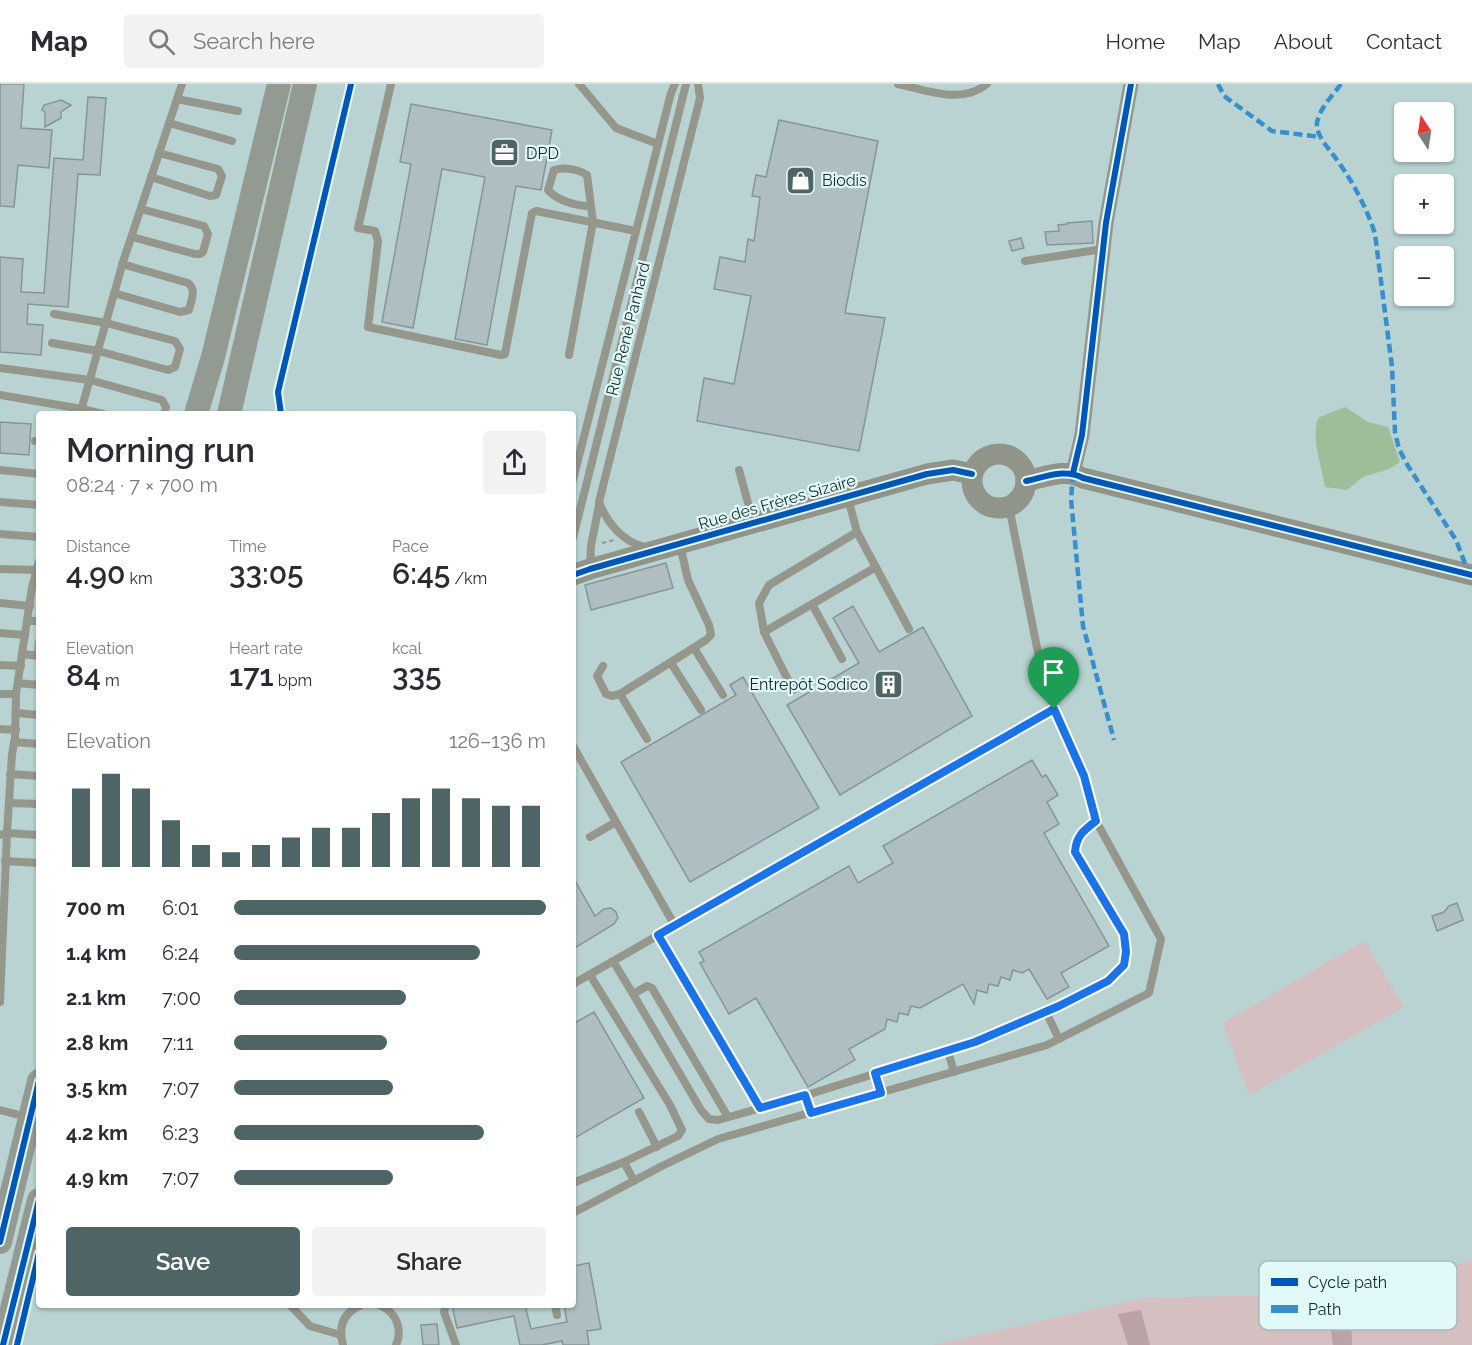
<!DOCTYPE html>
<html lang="en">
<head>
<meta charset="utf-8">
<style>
  body { margin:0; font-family:Raleway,sans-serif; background:#f2f2f3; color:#2b2b33; height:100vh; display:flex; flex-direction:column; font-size:22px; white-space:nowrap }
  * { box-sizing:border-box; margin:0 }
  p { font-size:20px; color:#7c7c81 }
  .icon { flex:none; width:33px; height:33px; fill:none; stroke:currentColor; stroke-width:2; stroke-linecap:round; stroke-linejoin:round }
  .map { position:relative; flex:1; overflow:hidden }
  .sheet { position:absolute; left:36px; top:327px; width:540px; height:897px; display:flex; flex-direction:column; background:#fff; border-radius:6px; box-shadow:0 2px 4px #0004 }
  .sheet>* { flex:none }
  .needle { width:39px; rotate:348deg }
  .tools { position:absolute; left:1394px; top:18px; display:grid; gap:12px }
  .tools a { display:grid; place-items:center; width:60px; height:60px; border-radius:6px; background:#fff; box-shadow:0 2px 4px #0004; font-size:30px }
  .pin { position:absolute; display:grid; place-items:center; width:51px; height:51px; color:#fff; margin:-62px -26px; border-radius:50% 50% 50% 0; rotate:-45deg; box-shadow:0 0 6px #0007 }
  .pin .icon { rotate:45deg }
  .round { display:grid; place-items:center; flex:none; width:63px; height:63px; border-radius:6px; background:#f2f2f3 }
  .summary { display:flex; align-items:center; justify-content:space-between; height:102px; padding:0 30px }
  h1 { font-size:33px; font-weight:600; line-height:45px }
  .figures { display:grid; grid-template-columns:repeat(3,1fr); gap:9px; height:102px; padding:6px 30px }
  .figures div { display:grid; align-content:center }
  .figures b { font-size:30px; font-weight:600 }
  .figures small { font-size:16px; font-weight:400 }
  .figures p { font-size:16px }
  .chart { height:168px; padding:12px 30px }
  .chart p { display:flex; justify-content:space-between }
  .chart svg { width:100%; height:108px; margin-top:6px; stroke:#4f6464; stroke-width:6 }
  .action { display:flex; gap:12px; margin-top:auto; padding:12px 30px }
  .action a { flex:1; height:69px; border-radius:6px; background:#4f6464; color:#fff; font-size:24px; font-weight:600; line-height:69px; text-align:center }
  .action a+a { background:#f2f2f3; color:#2b2b33 }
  ul { padding:0 30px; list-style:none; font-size:20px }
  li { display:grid; grid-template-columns:96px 72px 1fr; align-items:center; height:45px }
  li i { height:15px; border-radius:8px; background:#4f6464 }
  header { display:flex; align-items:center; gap:36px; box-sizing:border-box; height:84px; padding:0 30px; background:#fff; border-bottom:2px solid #e1e1e2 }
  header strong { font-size:28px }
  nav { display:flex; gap:33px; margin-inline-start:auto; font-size:21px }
  .search { width:420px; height:54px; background:#f2f2f3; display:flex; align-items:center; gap:15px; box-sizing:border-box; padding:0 21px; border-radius:6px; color:#7c7c81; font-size:22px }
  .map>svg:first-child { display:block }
  .green { fill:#d5bfc0 }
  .forest { fill:#bba3a5 }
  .water { fill:#9dbe99 }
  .building { fill:#aebec3; stroke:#859599; stroke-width:1.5 }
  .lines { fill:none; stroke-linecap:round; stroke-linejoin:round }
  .path { stroke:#939c96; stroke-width:2; stroke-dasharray:4.5 3; stroke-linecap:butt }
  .lane { stroke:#96978c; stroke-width:8 }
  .street { stroke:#96978c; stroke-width:15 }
  .secondary { stroke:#919489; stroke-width:21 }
  .primary { stroke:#939a91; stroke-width:24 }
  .lane-bridge { stroke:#96978c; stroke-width:8 }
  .quiet { stroke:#378fcc; stroke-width:4.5; stroke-dasharray:9 4.5; stroke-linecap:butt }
  .cycleway-casing { stroke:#e1f9f9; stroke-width:10 }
  .cycleway { stroke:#0057b8; stroke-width:6 }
  .route-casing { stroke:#fff; stroke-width:12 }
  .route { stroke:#1a73e8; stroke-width:8 }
  .labels { text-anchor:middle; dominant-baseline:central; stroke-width:4.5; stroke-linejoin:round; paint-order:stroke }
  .poi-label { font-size:16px; fill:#162929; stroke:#e1f9f9; text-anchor:start }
  .street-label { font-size:16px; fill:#162929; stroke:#e1f9f9 }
  .key { fill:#e1f9f9; stroke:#a4bbbb; stroke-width:1.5 }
  .key-label { font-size:16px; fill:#162929 }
</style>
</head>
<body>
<header>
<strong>Map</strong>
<div class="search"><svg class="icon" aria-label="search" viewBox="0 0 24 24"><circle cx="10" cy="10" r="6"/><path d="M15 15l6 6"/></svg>Search here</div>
<nav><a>Home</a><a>Map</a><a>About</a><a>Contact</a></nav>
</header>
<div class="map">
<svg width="1472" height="1261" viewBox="0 0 1472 1261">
  <rect width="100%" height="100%" fill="#b8d3d2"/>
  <g class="green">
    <polygon points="1364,857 1404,923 1249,1011 1223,939"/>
    <polygon points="1472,1176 1472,1261 933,1261 1144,1214 1283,1211 1403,1196"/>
  </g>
  <g class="forest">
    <polygon points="1326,1217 1351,1221 1352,1261 1333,1261"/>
    <polygon points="1141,1226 1150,1261 1128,1261 1118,1230"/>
  </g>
  <path class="water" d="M1345 323 1368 338 1388 343 1400 378 1389 385 1363 393 1347 406 1325 403C1322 381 1311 357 1318 334Z"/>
  <g class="building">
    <polygon points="0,0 24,0 21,44 52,46 49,84 18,81 14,123 0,122"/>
    <polygon points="88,13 106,14 100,91 78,90 68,223 28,220 27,240 43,241 41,271 0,268 0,173 23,175 21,208 44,209 54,74 83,76"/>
    <polygon points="61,16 71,21 61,28 61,34 45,43 45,28 42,26 44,21"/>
    <polygon points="411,20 552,46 541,106 516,102 487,261 455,255 485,93 442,85 413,244 382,238 411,80 400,78"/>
    <polygon points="779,36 878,57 845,229 885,234 859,367 697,337 704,294 734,300 751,212 714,205 720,173 745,178 748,155 754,157 760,113 752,112 756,91 766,93"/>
    <polygon points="1092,137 1093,159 1047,161 1045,148 1059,147 1058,141 1067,140 1067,139"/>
    <polygon points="1021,154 1024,164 1012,167 1009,157"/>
    <polygon points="0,338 31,340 29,371 0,369"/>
    <polygon points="666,479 673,504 591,526 585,501"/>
    <polygon points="853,522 879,568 923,543 972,632 840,711 787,621 859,579 833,534"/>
    <polygon points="743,593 819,724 690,798 621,678 736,611 730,601"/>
    <polygon points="1032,676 1042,693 1046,691 1058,711 1047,718 1059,740 1044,749 1109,862 1061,889 1069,903 1047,915 1029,885 1022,889 1013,886 1010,896 1001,893 998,902 989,900 987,909 977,906 974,920 963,900 920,924 911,922 908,931 899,929 897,938 887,935 885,945 849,965 855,976 808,1003 756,914 729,930 700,879 704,877 699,868 849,782 858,799 893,779 883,762"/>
    <polygon points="573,793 595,832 604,825 611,824 616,828 618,834 614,840 573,865"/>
    <polygon points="1457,819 1463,836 1437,847 1432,832 1444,828 1449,822"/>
    <polygon points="594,928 644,1014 573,1055 573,940"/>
    <polygon points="589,1179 601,1245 587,1247 589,1261 563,1261 562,1257 542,1261 520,1261 514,1232 457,1244 452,1221 525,1221 531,1245 567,1238 564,1221 573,1221 573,1182"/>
    <polygon points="437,1240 439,1261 423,1261 421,1241"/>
  </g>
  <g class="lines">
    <polyline class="path" points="602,459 614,456"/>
    <g class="lane">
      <polyline points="391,0 358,144 375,147 378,157 368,243 501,271 505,270 532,129 536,127 636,147"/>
      <polyline points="579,0 616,44 658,60"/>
      <path d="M898 0C925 6 962 21 987 0"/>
      <polyline points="177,15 238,27"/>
      <polyline points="169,39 232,57"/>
      <polyline points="151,93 210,112 216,111 222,92 218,85 159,69"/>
      <polyline points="132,153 195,170 200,170 203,168 208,150 204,142 141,125"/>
      <polyline points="1025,177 1103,165"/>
      <path d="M114 209 180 228 189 226C191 216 197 206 188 199L122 180"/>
      <polyline points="52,259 98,267 168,286 175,283 180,265 175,257 106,239 54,230"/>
      <path d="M569 271 593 138 587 91C578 85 564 83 554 86L548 106C559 118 576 121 591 123"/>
      <polyline points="0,284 90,296 162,316 166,323 164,330"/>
      <polyline points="0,311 82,325 103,330"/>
      <polyline points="80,330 123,178 182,0"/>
      <polyline points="35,357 39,357"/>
      <polyline points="0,386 39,390"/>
      <polyline points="739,386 753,437"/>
      <polyline points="573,396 671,9 675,0"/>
      <polyline points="848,414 857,448 909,545"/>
      <polyline points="0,418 39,421"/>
      <polyline points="0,450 39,453"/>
      <polyline points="573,454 686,0"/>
      <path d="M645 463C623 458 607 439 599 418L700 14 698 0"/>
      <polyline points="590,483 591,462 599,421"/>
      <polyline points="0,485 37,486 39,488"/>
      <polyline points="0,519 30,522"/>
      <polyline points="812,520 842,575"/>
      <polyline points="27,537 39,537"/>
      <polyline points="764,548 876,483"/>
      <polyline points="0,549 25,551"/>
      <polyline points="694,564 723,611"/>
      <polyline points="22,570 39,572"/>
      <polyline points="38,572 39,558"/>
      <polyline points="671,579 701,626"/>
      <polyline points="0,581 21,582"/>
      <polyline points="603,582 597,592 606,610 612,612 620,610 706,556 711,551 709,541 688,496 680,461"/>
      <polyline points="18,599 39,601"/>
      <polyline points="793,606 764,548 759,519 769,501 857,448"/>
      <polyline points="0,610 16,610"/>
      <polyline points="620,610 647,655"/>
      <polyline points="16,629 39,631"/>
      <polyline points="0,645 16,646"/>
      <polyline points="14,658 39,660"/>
      <polyline points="573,662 675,842"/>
      <polyline points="10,690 39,692"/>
      <polyline points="9,719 39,720"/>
      <polyline points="0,751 7,749 12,670 15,654 16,610 32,503 39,477"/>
      <polyline points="590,753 616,738"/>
      <polyline points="5,777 39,779"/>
      <polyline points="658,851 760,1024"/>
      <polyline points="613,877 633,910"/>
      <polyline points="590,891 670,1021 682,1046 678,1052 624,1078"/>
      <polyline points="573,900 1054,625"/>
      <polyline points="0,918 7,749 39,751"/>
      <polyline points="1046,928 1059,955"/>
      <polyline points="948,967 954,988"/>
      <polyline points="875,989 881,1009"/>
      <polyline points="805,1011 811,1029"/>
      <polyline points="639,1028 657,1063"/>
      <path d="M728 1033 652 904 647 902 633 910 701 1026 709 1035 718 1036 797 1014 948 967 975 958 1059 922 1108 897 1123 881 1126 868 1124 850 1075 768C1076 752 1084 746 1096 737"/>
      <polyline points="573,1099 624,1078 634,1097"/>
      <polyline points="573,1129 662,1082 718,1055 1047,961 1149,909 1161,855 1096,737 1084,692 1043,594 1009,422"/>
      <polyline points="290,1221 310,1242 341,1251"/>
      <path d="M379 1221C396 1227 403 1245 396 1261"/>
      <polyline points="446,1221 444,1228 456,1261"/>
      <polyline points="555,1221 557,1231"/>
      <path d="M343 1261C338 1243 343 1229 361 1221"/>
    </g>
    <polyline class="street" points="1073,389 1082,351 1106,139 1131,0"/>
    <g class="secondary">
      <circle cx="999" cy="397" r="27"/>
      <path d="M1026 397C1046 393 1064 384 1083 394L1472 491"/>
      <polyline points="573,491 590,485 927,390 953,386 972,390"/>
    </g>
    <g class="primary">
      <polyline points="196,330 213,273 279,0"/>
      <polyline points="229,330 305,0"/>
      <polyline points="0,1158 39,997"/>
      <polyline points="3,1261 39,1116"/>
    </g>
    <polyline class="lane-bridge" points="0,1026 39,1036"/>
    <g class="quiet">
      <polyline points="1218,0 1224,12 1272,47 1321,53"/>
      <path d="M1341 0C1333 11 1319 25 1317 39 1316 50 1325 60 1331 68 1349 91 1366 121 1375 150L1392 283 1395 348 1399 365 1408 382 1456 456 1469 490"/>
      <polyline points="1073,389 1071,415 1083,542 1114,656"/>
    </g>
    <defs>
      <g id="cycleway">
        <polyline points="281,330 278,308 351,0"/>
        <polyline points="1073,389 1082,351 1106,139 1131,0"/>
        <path d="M1026 397C1046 393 1064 384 1083 394L1472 491"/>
        <polyline points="573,491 590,485 927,390 953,386 972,390"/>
        <polyline points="0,1158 39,997"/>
        <polyline points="3,1261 39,1116"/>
        <polyline points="17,1261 39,1169"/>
      </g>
    </defs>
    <use href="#cycleway" class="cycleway-casing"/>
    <use href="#cycleway" class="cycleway"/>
  </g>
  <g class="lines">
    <defs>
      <path id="route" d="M1054 625 1084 692 1096 737C1084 746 1076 752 1075 768L1124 850 1126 868 1124 881 1108 897 1059 922 975 958 875 989 881 1009 811 1029 805 1011 760 1024 658 851Z"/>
    </defs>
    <use href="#route" class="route-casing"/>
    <use href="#route" class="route"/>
  </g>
  <defs>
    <symbol id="office-square" viewBox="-11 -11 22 22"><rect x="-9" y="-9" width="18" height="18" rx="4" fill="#4f6464" stroke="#e1f9f9"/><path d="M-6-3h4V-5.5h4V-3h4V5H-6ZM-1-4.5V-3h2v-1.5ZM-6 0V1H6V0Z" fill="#fff"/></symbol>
    <symbol id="shop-square" viewBox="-11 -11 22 22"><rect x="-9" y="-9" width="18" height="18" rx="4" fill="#4f6464" stroke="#e1f9f9"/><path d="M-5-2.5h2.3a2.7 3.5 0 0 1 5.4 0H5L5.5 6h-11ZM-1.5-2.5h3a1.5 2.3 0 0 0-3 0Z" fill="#fff"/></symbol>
    <symbol id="building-square" viewBox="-11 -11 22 22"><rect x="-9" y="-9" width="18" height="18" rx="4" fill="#4f6464" stroke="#e1f9f9"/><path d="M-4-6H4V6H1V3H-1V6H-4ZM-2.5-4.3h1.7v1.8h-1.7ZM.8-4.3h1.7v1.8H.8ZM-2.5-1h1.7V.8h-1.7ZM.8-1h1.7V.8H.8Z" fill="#fff"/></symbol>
  </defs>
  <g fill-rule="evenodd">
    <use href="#office-square" x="488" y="52" width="33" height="33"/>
    <use href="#shop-square" x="784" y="80" width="33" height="33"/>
    <use href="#building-square" x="872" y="584" width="33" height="33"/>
  </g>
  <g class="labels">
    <g class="poi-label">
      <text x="526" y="69">DPD</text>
      <text x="822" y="96">Biodis</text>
      <text x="868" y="600" text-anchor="end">Entrepôt Sodico</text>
    </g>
    <g class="street-label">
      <text transform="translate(628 245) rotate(-76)">Rue René Panhard</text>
      <text transform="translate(777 418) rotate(-16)">Rue des Frères Sizaire</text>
    </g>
  </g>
  <rect x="1259" y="1177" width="198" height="69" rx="9" class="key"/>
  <rect x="1271" y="1194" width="27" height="8" fill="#0057b8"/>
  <rect x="1271" y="1221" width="27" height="8" fill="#378fcc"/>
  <g class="key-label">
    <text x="1308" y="1204">Cycle path</text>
    <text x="1308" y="1231">Path</text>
  </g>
</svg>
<div class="tools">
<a><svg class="needle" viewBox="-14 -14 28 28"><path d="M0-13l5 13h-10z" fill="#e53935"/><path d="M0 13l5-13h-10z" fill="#7c7c81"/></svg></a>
<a>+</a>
<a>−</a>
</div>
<div class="pin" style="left:1054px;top:625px;background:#1e9e55"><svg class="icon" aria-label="arrive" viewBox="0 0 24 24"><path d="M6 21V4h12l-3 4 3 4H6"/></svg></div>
<section class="sheet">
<div class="summary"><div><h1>Morning run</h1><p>08:24 · 7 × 700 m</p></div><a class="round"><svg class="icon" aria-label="share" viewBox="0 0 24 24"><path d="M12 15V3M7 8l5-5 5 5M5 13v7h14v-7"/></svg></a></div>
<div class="figures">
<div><p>Distance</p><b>4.90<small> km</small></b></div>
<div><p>Time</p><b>33:05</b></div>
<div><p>Pace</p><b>6:45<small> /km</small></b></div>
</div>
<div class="figures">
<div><p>Elevation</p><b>84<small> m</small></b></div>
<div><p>Heart rate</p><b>171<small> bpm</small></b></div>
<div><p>kcal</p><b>335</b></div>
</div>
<div class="chart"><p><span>Elevation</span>126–136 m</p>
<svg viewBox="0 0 160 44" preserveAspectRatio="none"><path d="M5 44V12M15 44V6M25 44V12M35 44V25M45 44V35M55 44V38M65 44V35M75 44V32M85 44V28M95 44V28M105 44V22M115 44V16M125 44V12M135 44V16M145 44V19M155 44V19"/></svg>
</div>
<ul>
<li><b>700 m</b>6:01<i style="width:100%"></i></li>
<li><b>1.4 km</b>6:24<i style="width:79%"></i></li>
<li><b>2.1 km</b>7:00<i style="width:55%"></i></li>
<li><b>2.8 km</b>7:11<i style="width:49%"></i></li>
<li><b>3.5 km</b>7:07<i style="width:51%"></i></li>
<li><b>4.2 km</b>6:23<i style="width:80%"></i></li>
<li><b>4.9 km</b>7:07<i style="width:51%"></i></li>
</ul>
<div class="action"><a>Save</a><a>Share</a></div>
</section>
</div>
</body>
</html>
